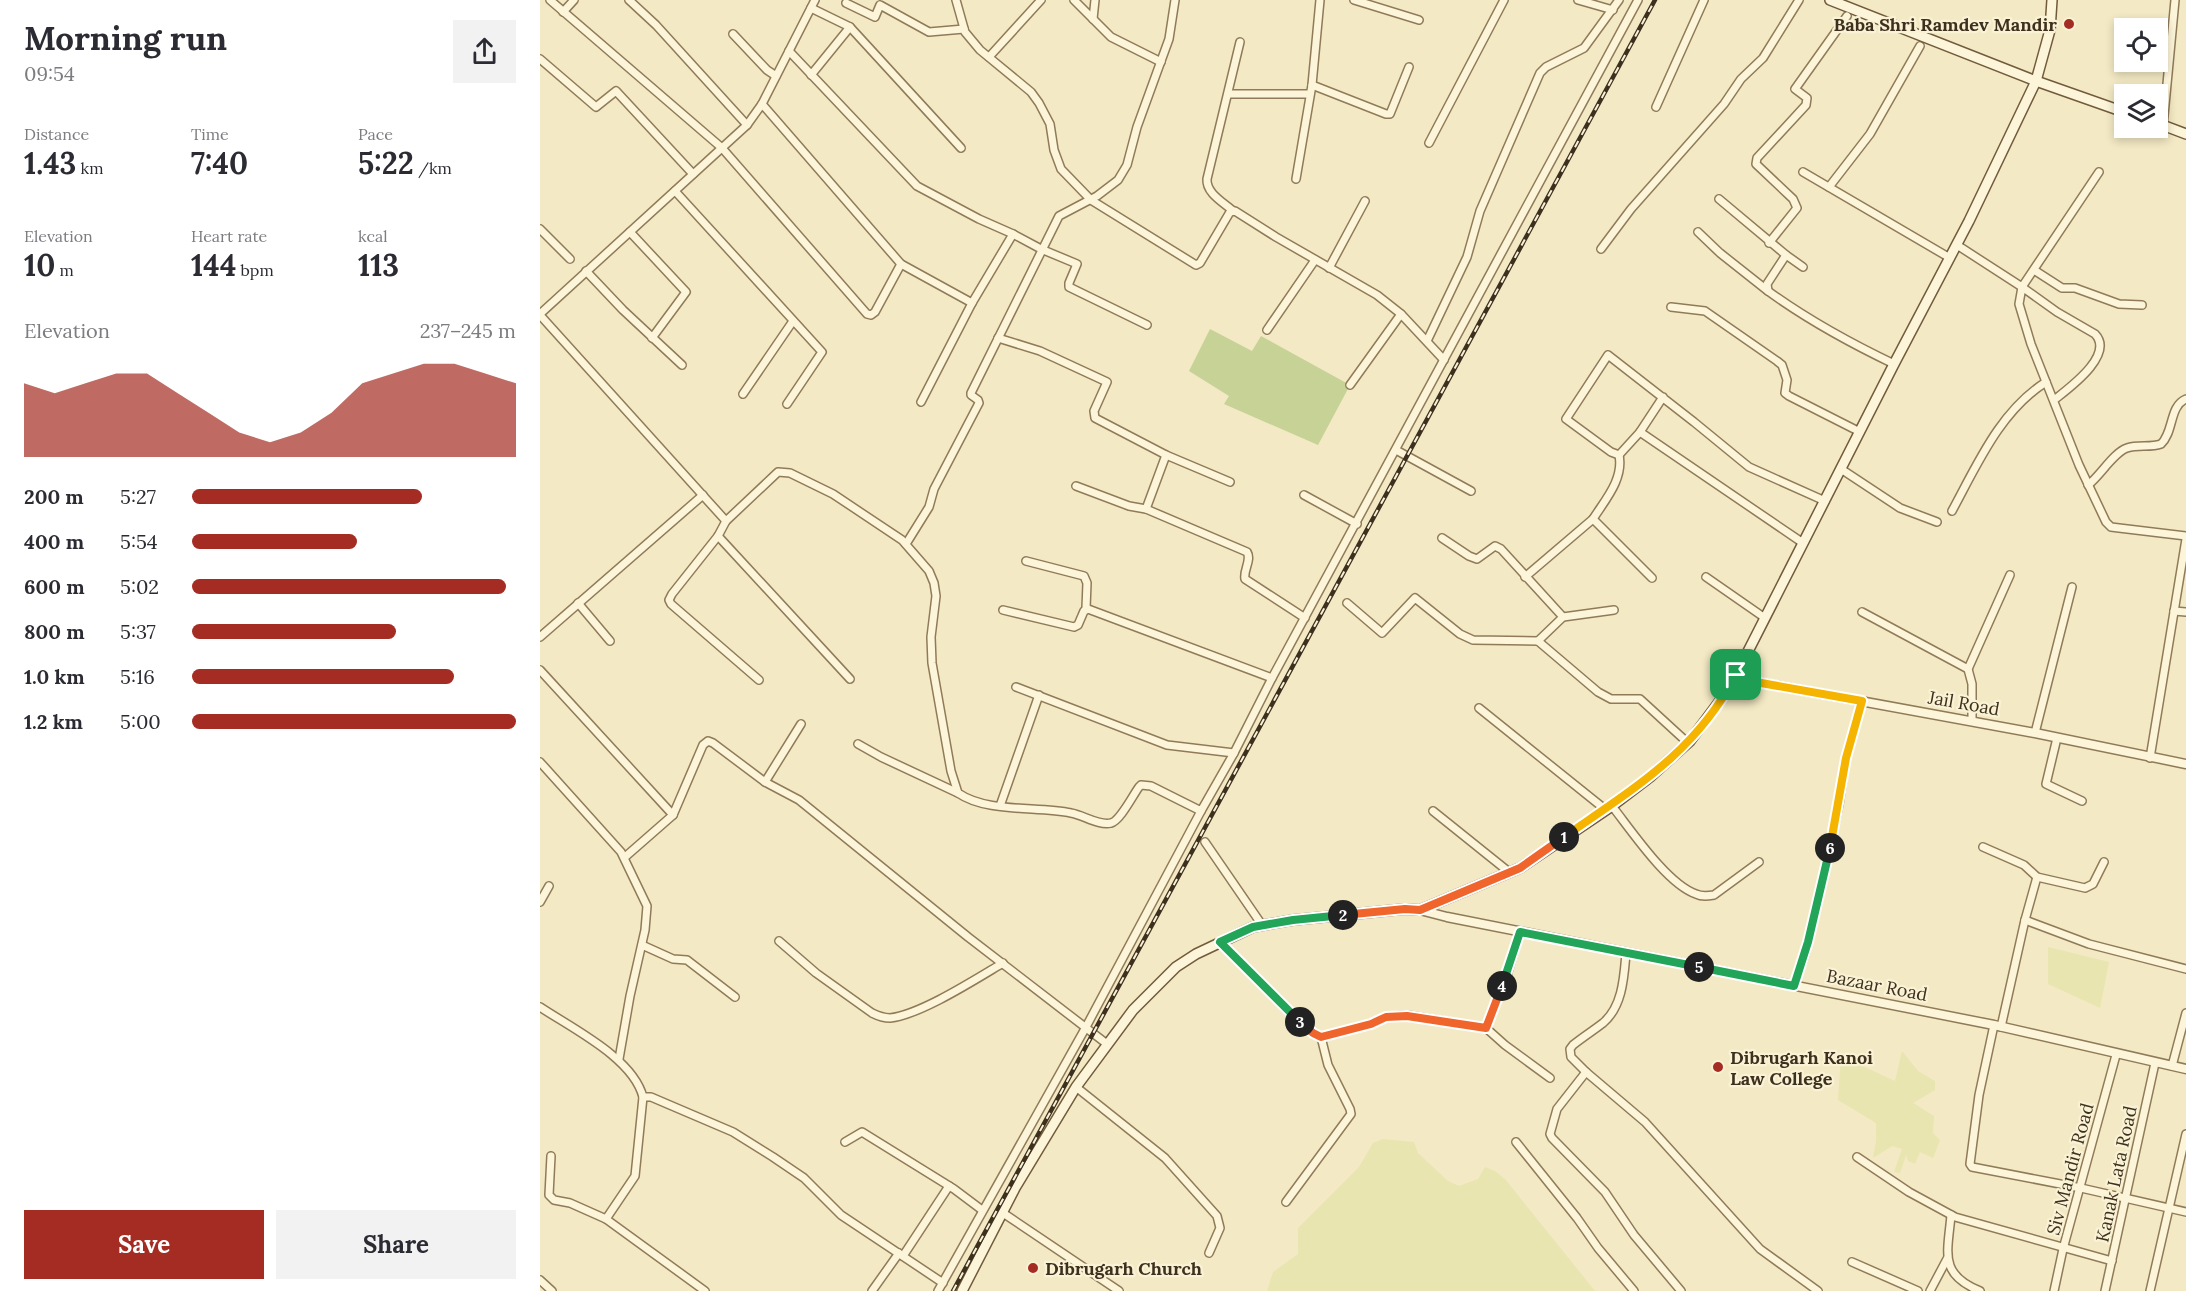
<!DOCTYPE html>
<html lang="en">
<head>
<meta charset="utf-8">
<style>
  body { margin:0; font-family:Lora,serif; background:#f2f2f3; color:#2b2b33; height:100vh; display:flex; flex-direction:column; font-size:22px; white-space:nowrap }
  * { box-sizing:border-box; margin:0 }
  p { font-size:20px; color:#7c7c81 }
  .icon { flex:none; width:33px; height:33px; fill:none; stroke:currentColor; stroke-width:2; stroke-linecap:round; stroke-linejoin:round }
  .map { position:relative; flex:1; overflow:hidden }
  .panel { display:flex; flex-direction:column; background:#fff; width:540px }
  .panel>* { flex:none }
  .tools { position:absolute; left:1574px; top:18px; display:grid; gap:12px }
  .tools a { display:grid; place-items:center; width:54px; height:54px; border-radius:0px; background:#fff; box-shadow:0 3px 9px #0003; font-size:30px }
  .pin { position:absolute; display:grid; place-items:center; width:51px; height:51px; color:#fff; margin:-26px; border-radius:12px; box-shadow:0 3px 9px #0006 }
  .km { position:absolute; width:30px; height:30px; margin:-15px; border-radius:50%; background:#222; color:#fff; font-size:16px; line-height:30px; text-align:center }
  .round { display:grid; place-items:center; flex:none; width:63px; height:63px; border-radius:0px; background:#f2f2f3 }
  .headline { display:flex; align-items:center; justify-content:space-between; height:102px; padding:0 24px }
  h1 { font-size:33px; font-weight:800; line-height:45px }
  .figures { display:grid; grid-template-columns:repeat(3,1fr); gap:9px; height:102px; padding:6px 24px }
  .figures div { display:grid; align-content:center }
  .figures b { font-size:30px; font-weight:800 }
  .figures small { font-size:16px; font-weight:400 }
  .figures p { font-size:16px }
  .chart { height:168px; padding:12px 24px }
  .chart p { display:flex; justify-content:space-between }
  .chart svg { width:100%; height:108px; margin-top:6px; fill:#a52c22; opacity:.7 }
  .action { display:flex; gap:12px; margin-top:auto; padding:12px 24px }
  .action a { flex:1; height:69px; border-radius:0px; background:#a52c22; color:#fff; font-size:24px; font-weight:800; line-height:69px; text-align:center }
  .action a+a { background:#f2f2f3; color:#2b2b33 }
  ul { padding:0 24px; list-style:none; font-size:20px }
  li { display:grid; grid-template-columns:96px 72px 1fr; align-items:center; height:45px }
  li i { height:15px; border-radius:8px; background:#a52c22 }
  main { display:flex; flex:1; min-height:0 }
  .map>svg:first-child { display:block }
  .farmland { fill:#e9e5b0 }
  .green { fill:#c6d296 }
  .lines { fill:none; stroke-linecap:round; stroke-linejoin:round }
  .minor-casing { stroke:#907b58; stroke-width:10 }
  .tertiary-casing { stroke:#907b58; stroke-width:11 }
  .secondary-casing { stroke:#715b3b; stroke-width:12 }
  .minor { stroke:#fcf5d9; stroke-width:7 }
  .tertiary { stroke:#fcf5d9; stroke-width:8 }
  .secondary { stroke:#fcf5d9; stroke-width:9 }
  .rail-casing { stroke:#3e301e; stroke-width:4.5 }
  .rail { stroke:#f9f2d5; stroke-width:2; stroke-dasharray:7; stroke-linecap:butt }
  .split-1-casing { stroke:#fff; stroke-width:12 }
  .split-2-casing { stroke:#fff; stroke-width:12 }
  .split-3-casing { stroke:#fff; stroke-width:12 }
  .split-4-casing { stroke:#fff; stroke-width:12 }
  .split-5-casing { stroke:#fff; stroke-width:12 }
  .split-6-casing { stroke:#fff; stroke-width:12 }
  .split-7-casing { stroke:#fff; stroke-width:12 }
  .split-1 { stroke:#f5b400; stroke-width:8 }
  .split-2 { stroke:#f0652b; stroke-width:8 }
  .split-3 { stroke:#22a559; stroke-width:8 }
  .split-4 { stroke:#f0652b; stroke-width:8 }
  .split-5 { stroke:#22a559; stroke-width:8 }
  .split-6 { stroke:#22a559; stroke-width:8 }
  .split-7 { stroke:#f5b400; stroke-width:8 }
  .poi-dot { fill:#a52c22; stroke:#f9f2d5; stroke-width:2 }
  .labels { text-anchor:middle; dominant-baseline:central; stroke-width:4.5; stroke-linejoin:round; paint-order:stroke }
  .poi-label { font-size:18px; font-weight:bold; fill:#3e301e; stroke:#f9f2d5; text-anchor:start }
  .street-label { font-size:18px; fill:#3e301e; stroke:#f9f2d5 }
</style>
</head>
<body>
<main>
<section class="panel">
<div class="headline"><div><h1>Morning run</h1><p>09:54</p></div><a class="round"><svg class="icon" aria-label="share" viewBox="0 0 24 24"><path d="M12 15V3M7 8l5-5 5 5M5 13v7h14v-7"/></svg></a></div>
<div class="figures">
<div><p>Distance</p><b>1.43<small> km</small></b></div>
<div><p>Time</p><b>7:40</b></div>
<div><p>Pace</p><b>5:22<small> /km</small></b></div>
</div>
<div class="figures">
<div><p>Elevation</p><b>10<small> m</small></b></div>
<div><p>Heart rate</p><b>144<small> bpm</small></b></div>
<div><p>kcal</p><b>113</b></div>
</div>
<div class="chart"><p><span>Elevation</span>237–245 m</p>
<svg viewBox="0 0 160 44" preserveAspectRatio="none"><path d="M0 44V14L10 18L20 14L30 10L40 10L50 18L60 26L70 34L80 38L90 34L100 26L110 14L120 10L130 6L140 6L150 10L160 14V44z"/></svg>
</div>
<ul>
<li><b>200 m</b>5:27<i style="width:71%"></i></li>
<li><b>400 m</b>5:54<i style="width:51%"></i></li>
<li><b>600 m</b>5:02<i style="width:97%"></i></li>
<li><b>800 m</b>5:37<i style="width:63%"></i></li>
<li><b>1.0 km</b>5:16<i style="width:81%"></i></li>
<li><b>1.2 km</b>5:00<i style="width:100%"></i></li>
</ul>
<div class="action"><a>Save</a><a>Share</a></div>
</section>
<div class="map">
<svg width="1646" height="1291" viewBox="0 0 1646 1291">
  <rect width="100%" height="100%" fill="#f3e9c4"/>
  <g class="farmland">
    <polygon points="1508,947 1569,962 1560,1008 1508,984"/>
    <polygon points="1362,1051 1378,1071 1395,1081 1395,1090 1373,1103 1394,1116 1393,1133 1400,1140 1393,1158 1380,1152 1375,1164 1368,1161 1366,1155 1360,1173 1354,1172 1362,1149 1352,1146 1333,1158 1336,1141 1336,1123 1298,1100 1301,1056 1355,1081"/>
    <polygon points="843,1139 874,1142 878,1153 908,1181 919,1186 938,1179 945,1167 955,1171 965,1179 1055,1291 727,1291 733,1272 758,1254 758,1228 819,1167 833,1143"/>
  </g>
  <polygon class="green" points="670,329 712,351 721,336 810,385 778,445 684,404 689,396 649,371"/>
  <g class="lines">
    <defs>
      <g id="minor">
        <polyline points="10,0 182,148 327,314 331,315 335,312 361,264"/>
        <polyline points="89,0 116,25 207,125"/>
        <polyline points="416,0 425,32 440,50 491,92 499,103 510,124 514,150 521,169 551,200 656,265 660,263 690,212 695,211 736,237 837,295 861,314 904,360"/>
        <polyline points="534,0 571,37 621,62"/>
        <polyline points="814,0 879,20"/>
        <polyline points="1038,0 1073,10"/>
        <polyline points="306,3 335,17 340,5 389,32 424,29"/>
        <polyline points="271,8 310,27 421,148"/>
        <polyline points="23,12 34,0"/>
        <polyline points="553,19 555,0"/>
        <polyline points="193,34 227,70 236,76"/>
        <polyline points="249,51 377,186 439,219 473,234 432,303 381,402"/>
        <polyline points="449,57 501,0"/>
        <polyline points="0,59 56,107 76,91 153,174"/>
        <polyline points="271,75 310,27"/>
        <polyline points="772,85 846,114 850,114 869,67"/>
        <polyline points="688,94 769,94"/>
        <polyline points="222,104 361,264 432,303"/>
        <polyline points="1116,107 1164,0"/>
        <polyline points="1623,126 1635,0"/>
        <polyline points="889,143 964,0"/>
        <polyline points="1263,172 1410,258"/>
        <polyline points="756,179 772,85 780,0"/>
        <polyline points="1289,187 1330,134 1380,46"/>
        <polyline points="135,191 282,352 247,404"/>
        <path d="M1179 199 1246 255 1227 284 1228 291C1268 320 1310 343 1354 364"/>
        <path d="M692 210C683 202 666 193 667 179L700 42"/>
        <polyline points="0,229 30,259"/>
        <polyline points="90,232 146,292 112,338"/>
        <polyline points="1158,232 1180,253 1228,291"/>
        <polyline points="473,234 501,249 537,264 529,283 529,287 607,325"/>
        <polyline points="1229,243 1257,208 1253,199 1216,164 1217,158 1266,105 1267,98 1255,89 1307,16"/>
        <polyline points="1417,245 1482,287 1559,172"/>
        <polyline points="1061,249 1091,209 1184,104 1201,79 1223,58 1259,0"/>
        <polyline points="1246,255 1263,267"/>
        <polyline points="789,268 825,201"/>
        <polyline points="1494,270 1522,288 1535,288 1579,304 1602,305"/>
        <polyline points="46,271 83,310 142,365"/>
        <polyline points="1131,307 1165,311 1237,361 1242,365 1247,380 1245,393 1249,396 1320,432"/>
        <polyline points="0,314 207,125 222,104 275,0"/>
        <path d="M0 315 186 521 238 472 250 473 293 494 362 540 389 571 394 583 396 596 391 637 392 663 411 771 418 793C447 813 497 806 531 813 543 815 559 826 571 823 580 821 593 795 599 787L601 785 611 786 661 811 694 753 732 678 1098 0"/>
        <polyline points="727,330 775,260"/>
        <polyline points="458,338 500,351 567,382 554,411 555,418 626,455 690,482"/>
        <polyline points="887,341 927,257 940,211 1000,73 1006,67 1044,48 1079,0"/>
        <polyline points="810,385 861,314"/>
        <polyline points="203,394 253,321"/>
        <polyline points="1123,397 1100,432 1079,455 1071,452 1026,419 1068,355 1154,422 1209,467 1285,501"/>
        <path d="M1514 400C1529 388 1575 355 1555 334L1517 312 1482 287 1479 304 1491 344 1539 465 1566 522 1571 527 1579 528 1646 536"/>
        <polyline points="1100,432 1263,543"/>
        <polyline points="856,450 931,491"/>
        <path d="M1079 455C1084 479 1065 500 1053 519L1112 578"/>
        <polyline points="1301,469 1360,508 1397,522"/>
        <path d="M1548 485C1560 476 1574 452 1587 448 1598 444 1610 448 1621 444 1634 432 1629 406 1646 399"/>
        <path d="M536 486 589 506 606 509 707 552C712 560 703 570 705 579L765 618"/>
        <polyline points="764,495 817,524"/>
        <polyline points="606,509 626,455"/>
        <path d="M1412 511C1437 465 1460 411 1506 382"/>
        <polyline points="186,521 178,536 132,594 129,600 131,604 219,680"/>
        <polyline points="178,536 310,679"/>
        <polyline points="902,538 929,556 937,559 955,546 961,549 1023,617 998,641"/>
        <polyline points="366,544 389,507 394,489 439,403 438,400 431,395 431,393 519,216 557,196 578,180 587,165 597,127 629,39 635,0"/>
        <polyline points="486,561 544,576 547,583 546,608"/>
        <polyline points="985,577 1053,519"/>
        <polyline points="1166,577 1225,618"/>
        <polyline points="38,603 70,641"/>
        <polyline points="807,603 842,633 875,598 920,634 933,640 998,641 1058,692 1071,699 1100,699 1148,743"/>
        <polyline points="463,610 534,627 538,625 544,611 548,609 732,678"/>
        <polyline points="1634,611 1646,612"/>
        <polyline points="1322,612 1428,669 1432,684 1432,721"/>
        <polyline points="1023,617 1074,610"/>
        <polyline points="0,637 163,495"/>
        <polyline points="1428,669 1470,575"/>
        <polyline points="0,670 133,815 163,745 168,741 173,743 225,782 259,800 428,937 567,1044"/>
        <polyline points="476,687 627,745 694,753"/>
        <polyline points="939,708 1066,810"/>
        <polyline points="1495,733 1532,587"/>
        <polyline points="1517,738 1506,784 1542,801"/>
        <polyline points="318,744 341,757 418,793"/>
        <polyline points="1610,758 1646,539"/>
        <polyline points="0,762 81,852 107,906 105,930 90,996 79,1059"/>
        <polyline points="225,782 261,724"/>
        <polyline points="460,806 499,695"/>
        <path d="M1072 806C1091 830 1127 884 1156 894 1162 897 1168 896 1174 895L1219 862"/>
        <polyline points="893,811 969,872"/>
        <polyline points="665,842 722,925"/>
        <polyline points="1443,847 1484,865 1497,877 1545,888 1553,884 1564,862"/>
        <polyline points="85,857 133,815"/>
        <polyline points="0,902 9,886"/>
        <polyline points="1485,920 1549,944 1646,969"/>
        <path d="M239 941 276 973 332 1013C338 1016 343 1018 350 1018 380 1015 436 979 463 963"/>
        <polyline points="680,942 755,1018 773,1033 781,1037"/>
        <polyline points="102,945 133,959 147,960 195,997"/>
        <path d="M1086 953C1084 976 1083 1006 1063 1023 1054 1030 1043 1037 1033 1045L1030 1049 1031 1057 1046 1072 1105 1122 1220 1249 1278 1291"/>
        <polyline points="1254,986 1265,954 1279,897 1299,804 1306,758 1322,701"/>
        <path d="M0 1007C33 1029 93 1058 103 1097L95 1176 66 1219 165 1291"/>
        <polyline points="1454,1025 1439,1095 1430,1164 1432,1167 1541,1188 1646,1212"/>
        <polyline points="1461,1027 1485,920 1497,877"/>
        <polyline points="946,1028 967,975 980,932"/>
        <polyline points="1632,1066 1646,1013"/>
        <polyline points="1046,1072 1017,1109 1010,1134 1012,1138 1065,1192 1094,1235 1141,1291"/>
        <polyline points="536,1087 625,1158 677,1216 680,1228 669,1253"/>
        <polyline points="103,1097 111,1097 193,1132 233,1157 264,1178 301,1215 403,1283"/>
        <polyline points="305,1142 322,1132 414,1189 442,1210"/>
        <polyline points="976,1142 1037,1218 1058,1248 1094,1291"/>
        <polyline points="11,1156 9,1195 14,1200 30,1203 66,1219"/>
        <polyline points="1317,1157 1369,1192 1415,1217 1572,1261"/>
        <polyline points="746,1202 811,1114 810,1109 788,1065 781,1037 831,1024 846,1017 867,1015 946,1028 965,1045 1010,1078"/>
        <polyline points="463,1213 579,1291"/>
        <path d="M1411 1215C1408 1252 1398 1274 1440 1291"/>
        <polyline points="363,1256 409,1186"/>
        <polyline points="1312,1262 1378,1291"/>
        <polyline points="0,1280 12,1291"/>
        <polyline points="332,1291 359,1253"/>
        <polyline points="398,1291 546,1027 661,811"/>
        <polyline points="1390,1291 1407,1259"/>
        <polyline points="1514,1291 1523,1249 1576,1055"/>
        <polyline points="1565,1291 1615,1063"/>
        <polyline points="1610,1291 1646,1134"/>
      </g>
      <g id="tertiary">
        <polyline points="1196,675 1211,681 1495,733 1646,764"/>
        <polyline points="880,910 907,917 1454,1025 1646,1069"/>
      </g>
      <g id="secondary">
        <polyline points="1290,0 1496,81 1584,112"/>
        <polyline points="1617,123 1646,134"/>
        <polyline points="422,1291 475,1188 536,1087 593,1010 636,967 656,954 713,927 753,920 865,909 880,910 980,868 1072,806 1110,777 1150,741 1188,690 1196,675 1354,364 1429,221 1496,81 1510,30 1512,0"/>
      </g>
    </defs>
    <use href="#minor" class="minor-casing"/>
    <use href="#tertiary" class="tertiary-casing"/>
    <use href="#secondary" class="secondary-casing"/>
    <use href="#minor" class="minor"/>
    <use href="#tertiary" class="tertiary"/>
    <use href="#secondary" class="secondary"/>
    <defs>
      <polyline id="rail" points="413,1291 1115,0"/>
    </defs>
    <use href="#rail" class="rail-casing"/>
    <use href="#rail" class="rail"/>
  </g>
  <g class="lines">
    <defs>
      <path id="split-1" d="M1024 837C1094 788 1155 753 1196 675"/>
      <polyline id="split-2" points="803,915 865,909 880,910 980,868 1024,837"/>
      <polyline id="split-3" points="760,1022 680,942 713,927 753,920 803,915"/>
      <polyline id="split-4" points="760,1022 773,1033 781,1037 831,1024 846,1017 867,1016 946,1028 962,986"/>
      <polyline id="split-5" points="962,986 980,932 1159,967"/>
      <polyline id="split-6" points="1159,967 1254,986 1268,942 1290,848"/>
      <polyline id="split-7" points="1196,675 1210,681 1322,701 1306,758 1290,848"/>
    </defs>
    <use href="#split-1" class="split-1-casing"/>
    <use href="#split-2" class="split-2-casing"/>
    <use href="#split-3" class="split-3-casing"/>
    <use href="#split-4" class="split-4-casing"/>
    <use href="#split-5" class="split-5-casing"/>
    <use href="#split-6" class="split-6-casing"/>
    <use href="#split-7" class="split-7-casing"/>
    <use href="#split-1" class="split-1"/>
    <use href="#split-2" class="split-2"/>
    <use href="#split-3" class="split-3"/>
    <use href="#split-4" class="split-4"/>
    <use href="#split-5" class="split-5"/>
    <use href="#split-6" class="split-6"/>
    <use href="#split-7" class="split-7"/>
  </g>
  <g class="poi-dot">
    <circle cx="1529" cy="24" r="6"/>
    <circle cx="1178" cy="1067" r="6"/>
    <circle cx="493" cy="1268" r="6"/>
  </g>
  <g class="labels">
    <g class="poi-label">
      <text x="1517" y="24" text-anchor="end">Baba Shri Ramdev Mandir</text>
      <text x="1190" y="1057">Dibrugarh Kanoi<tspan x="1190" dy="21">Law College</tspan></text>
      <text x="505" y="1268">Dibrugarh Church</text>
    </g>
    <g class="street-label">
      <text transform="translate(1424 703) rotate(10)">Jail Road</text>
      <text transform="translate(1337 985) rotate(11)">Bazaar Road</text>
      <text transform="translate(1530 1169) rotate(-75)">Siv Mandir Road</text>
      <text transform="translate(1576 1174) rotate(-78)">Kanak Lata Road</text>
    </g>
  </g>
</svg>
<div class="tools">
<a><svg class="icon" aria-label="locate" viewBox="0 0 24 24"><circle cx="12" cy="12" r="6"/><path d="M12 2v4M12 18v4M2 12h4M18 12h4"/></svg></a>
<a><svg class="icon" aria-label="layers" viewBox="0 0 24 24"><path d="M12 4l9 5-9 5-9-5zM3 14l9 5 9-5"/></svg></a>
</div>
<div class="pin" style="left:1196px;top:675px;background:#1e9e55"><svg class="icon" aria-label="arrive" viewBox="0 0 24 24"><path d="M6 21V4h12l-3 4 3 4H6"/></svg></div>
<b class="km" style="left:1024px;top:837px">1</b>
<b class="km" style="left:803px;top:915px">2</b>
<b class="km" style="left:760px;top:1022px">3</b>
<b class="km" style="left:962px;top:986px">4</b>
<b class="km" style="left:1159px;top:967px">5</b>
<b class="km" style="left:1290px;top:848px">6</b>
</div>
</main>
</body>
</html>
